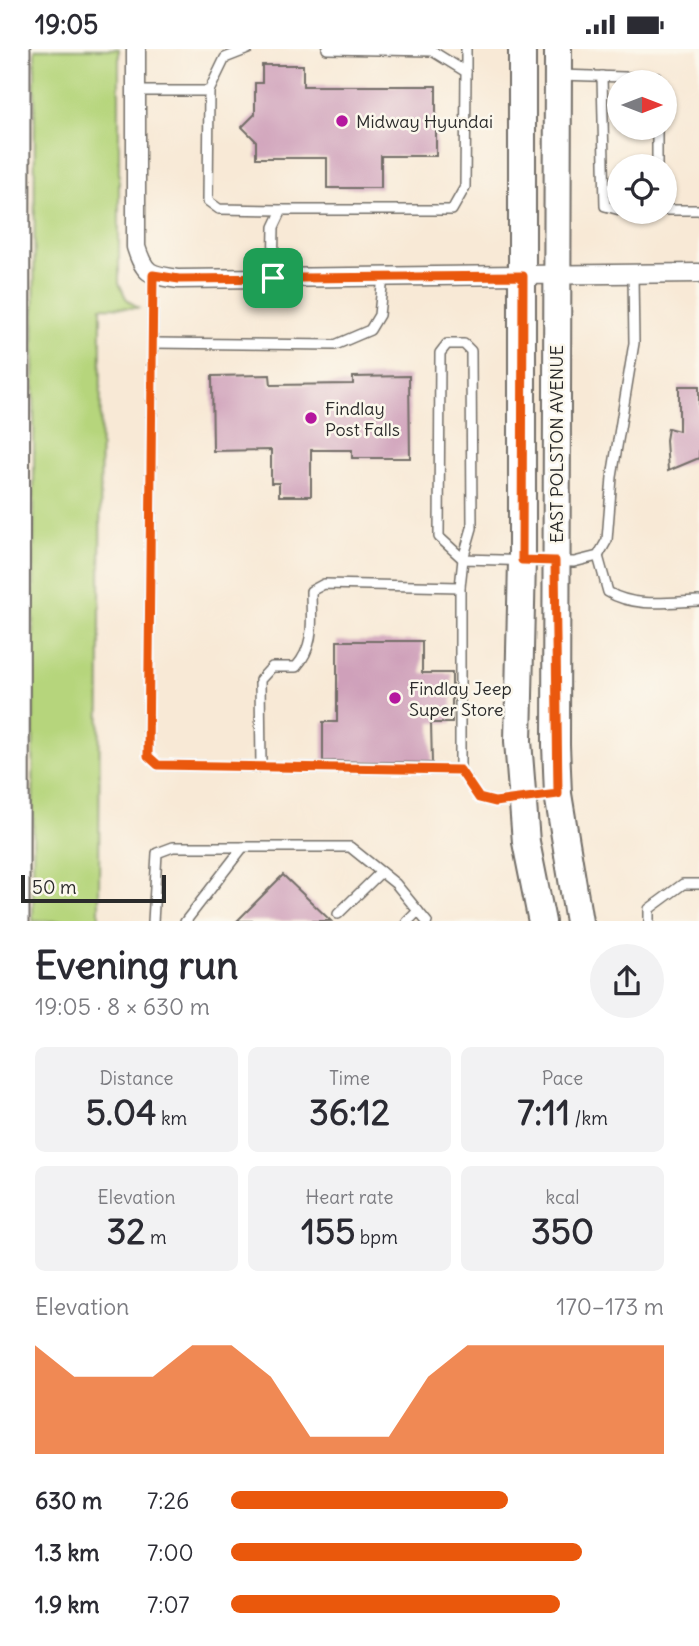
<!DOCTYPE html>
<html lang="en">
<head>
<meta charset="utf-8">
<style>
  body { margin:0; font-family:Delius,sans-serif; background:#f2f2f3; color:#2b2b33; height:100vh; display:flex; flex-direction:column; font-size:26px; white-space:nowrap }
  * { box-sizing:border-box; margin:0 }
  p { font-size:23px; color:#7c7c81 }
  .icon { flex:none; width:38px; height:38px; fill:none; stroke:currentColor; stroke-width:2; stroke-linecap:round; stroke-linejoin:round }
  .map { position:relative; height:872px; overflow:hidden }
  .sheet { display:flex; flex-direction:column; background:#fff; flex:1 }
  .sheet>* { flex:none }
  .needle { width:46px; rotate:90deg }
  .controls { position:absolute; left:607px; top:21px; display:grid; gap:14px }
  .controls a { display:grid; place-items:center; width:70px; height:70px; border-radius:50%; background:#fff; box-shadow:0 2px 5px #0004; font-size:35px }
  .scale { position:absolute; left:21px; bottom:18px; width:145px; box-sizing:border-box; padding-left:7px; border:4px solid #2b2b2b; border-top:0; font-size:19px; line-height:24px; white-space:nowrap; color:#2b2b2b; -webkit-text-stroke:5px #fbf7ec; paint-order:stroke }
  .pin { position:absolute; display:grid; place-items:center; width:60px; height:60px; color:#fff; margin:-30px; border-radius:14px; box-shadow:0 4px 10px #0006 }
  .round { display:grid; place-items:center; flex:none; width:74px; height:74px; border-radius:37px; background:#f2f2f3 }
  .overview { display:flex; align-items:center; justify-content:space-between; height:119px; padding:0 35px }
  h1 { font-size:38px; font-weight:800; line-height:52px }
  .figures { display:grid; grid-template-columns:repeat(3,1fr); gap:10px; height:119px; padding:7px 35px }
  .figures div { display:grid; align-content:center; border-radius:10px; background:#f2f2f3; text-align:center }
  .figures b { font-size:35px; font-weight:800 }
  .figures small { font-size:19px; font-weight:400 }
  .figures p { font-size:19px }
  .chart { height:196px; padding:14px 35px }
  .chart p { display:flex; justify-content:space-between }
  .chart svg { width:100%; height:126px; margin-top:7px; fill:#ea580c; opacity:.7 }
  ul { padding:0 35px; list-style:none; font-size:23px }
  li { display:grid; grid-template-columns:112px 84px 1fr; align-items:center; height:52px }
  li i { height:18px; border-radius:9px; background:#ea580c }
  .status { display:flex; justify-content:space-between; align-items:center; height:49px; padding:0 35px; background:#fff; direction:ltr }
  .status svg { height:19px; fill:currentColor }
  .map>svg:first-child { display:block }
  .green { fill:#b6d57c; stroke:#708054; stroke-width:2 }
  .building { fill:#cfa0ba }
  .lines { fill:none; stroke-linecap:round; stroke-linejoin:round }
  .lane-casing { stroke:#736e67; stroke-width:12 }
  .street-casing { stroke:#736e67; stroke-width:21 }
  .secondary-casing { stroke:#736e67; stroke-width:30 }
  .highway-casing { stroke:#736e67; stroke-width:37 }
  .lane { stroke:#fff; stroke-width:9 }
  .street { stroke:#fff; stroke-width:18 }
  .secondary { stroke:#fff; stroke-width:26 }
  .highway { stroke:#fff; stroke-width:33 }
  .route-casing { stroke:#fff; stroke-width:14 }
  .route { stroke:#ea580c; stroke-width:9 }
  .poi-dot { fill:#b5179e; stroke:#fbf7ec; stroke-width:2.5 }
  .labels { text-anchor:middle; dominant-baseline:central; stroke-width:5; stroke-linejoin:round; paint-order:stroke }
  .poi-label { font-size:18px; fill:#2b2b2b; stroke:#fbf7ec; text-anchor:start }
  .street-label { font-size:18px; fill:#2b2b2b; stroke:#fbf7ec }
</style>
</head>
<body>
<div class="status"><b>19:05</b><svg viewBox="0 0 49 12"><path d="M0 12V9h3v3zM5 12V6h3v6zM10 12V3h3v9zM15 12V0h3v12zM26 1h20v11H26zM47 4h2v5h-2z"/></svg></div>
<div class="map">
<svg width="699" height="873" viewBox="0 0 699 873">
  <rect width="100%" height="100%" fill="#fbf7ec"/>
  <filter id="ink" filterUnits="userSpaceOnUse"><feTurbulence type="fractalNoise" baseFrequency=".0143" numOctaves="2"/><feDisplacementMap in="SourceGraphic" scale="14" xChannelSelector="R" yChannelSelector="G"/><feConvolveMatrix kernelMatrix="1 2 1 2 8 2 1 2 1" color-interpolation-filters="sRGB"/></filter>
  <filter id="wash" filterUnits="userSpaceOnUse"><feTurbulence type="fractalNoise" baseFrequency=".00686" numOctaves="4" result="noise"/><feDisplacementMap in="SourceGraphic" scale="28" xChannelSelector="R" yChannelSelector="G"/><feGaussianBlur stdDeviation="1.57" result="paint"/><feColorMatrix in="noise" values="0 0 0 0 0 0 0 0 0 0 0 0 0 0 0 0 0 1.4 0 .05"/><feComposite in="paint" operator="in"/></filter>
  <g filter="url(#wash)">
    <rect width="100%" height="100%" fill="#f8e9d6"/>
    <polygon class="green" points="35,0 119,0 119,234 126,249 138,259 101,258 99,872 33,872"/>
    <g id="blocks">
      <g class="building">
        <polygon points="262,16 303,16 303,37 436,37 436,107 381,107 381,139 327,139 327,109 256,109 256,92 242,78 255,65 255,34 262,34"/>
        <polygon points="270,326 271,336 353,335 353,328 409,327 410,409 352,409 352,401 311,401 311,447 279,447 279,434 271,434 271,401 213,402 212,327"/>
        <polygon points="679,337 699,337 699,409 668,422 666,391 668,379 679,382"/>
        <polygon points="337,592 422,592 422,624 452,624 452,674 431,674 432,714 323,712 323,673 337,673"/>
        <polygon points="283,826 331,872 237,872"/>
      </g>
    </g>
  </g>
  <g filter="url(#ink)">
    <use href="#blocks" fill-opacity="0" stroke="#736e67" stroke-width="2"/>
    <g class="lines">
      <defs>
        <g id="lane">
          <polyline points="466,0 466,23"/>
          <polyline points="559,26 657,29 657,33"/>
          <polyline points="602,27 605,157 620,161"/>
          <polyline points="136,42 209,42 225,9 248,0"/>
          <polyline points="209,42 208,152 219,160 282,161"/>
          <polyline points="657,79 657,117"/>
          <polyline points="665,161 699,161"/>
          <polyline points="153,226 148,707 158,716 460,721"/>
          <polyline points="273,229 274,178 282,161 452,161 465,138 466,23 432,2 327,0"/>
          <polyline points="153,294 335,296 370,281 379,266 383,228"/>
          <polygon points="447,295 464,295 471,302 472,479 463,510 439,488 440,304"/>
          <path d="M598 507 608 543C634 559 670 553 699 552"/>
          <path d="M261 718 260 631 272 618H296C316 596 311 570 311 542L324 535 460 538"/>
          <polyline points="557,745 495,753 479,749 460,721 460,538 463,510 574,513 598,507 607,491 612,428 634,294 633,226"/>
          <polyline points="338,865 381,823"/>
          <polyline points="153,873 157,804 173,798 350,798 396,835 427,873"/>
          <polyline points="185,873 243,798"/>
          <polyline points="407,873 418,862"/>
          <polyline points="649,873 649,860 683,835 699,835"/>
        </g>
        <path id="street" d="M136 0V198C145 227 151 226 179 230L699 224"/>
        <g id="secondary">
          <polyline points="522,0 522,511 518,692 526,793 542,873"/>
          <polyline points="558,0 556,696 558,745 579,873"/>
        </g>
        <polyline id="highway" points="12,873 13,0"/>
      </defs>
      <use href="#lane" class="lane-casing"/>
      <use href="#street" class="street-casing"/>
      <use href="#secondary" class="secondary-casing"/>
      <use href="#highway" class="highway-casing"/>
      <use href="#lane" class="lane"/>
      <use href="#street" class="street"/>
      <use href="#secondary" class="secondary"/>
      <use href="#highway" class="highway"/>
    </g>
  </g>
  <g class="lines" filter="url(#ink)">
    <defs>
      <polygon id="route" points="153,226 179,230 523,227 522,511 555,512 558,745 495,753 479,749 460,721 158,716 148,707"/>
    </defs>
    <use href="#route" class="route-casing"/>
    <use href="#route" class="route"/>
  </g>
  <g class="poi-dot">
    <circle cx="342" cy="72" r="7"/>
    <circle cx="311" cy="369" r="7"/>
    <circle cx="395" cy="649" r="7"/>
  </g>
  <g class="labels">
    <g class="poi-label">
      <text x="356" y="72">Midway Hyundai</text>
      <text x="325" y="359">Findlay<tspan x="325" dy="21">Post Falls</tspan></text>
      <text x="409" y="639">Findlay Jeep<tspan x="409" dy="21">Super Store</tspan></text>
    </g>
    <g class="street-label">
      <text transform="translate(556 395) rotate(-90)">EAST POLSTON AVENUE</text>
    </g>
  </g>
</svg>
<div class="controls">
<a><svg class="needle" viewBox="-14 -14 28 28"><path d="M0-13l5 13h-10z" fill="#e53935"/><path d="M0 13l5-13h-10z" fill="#7c7c81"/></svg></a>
<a><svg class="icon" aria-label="locate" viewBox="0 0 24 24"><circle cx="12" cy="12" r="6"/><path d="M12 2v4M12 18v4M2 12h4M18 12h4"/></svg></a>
</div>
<div class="scale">50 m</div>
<div class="pin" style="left:273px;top:229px;background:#1e9e55"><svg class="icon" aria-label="arrive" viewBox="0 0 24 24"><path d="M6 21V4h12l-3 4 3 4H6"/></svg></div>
</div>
<section class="sheet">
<div class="overview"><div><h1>Evening run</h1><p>19:05 · 8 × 630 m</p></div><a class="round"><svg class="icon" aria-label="share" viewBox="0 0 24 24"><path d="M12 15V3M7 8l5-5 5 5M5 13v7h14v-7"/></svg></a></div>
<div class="figures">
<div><p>Distance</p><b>5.04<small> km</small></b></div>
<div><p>Time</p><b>36:12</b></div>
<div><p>Pace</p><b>7:11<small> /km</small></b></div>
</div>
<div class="figures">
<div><p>Elevation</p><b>32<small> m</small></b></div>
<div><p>Heart rate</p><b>155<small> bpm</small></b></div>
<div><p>kcal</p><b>350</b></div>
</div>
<div class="chart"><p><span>Elevation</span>170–173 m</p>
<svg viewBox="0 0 160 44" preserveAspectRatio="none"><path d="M0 44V6L10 17L20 17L30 17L40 6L50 6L60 17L70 38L80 38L90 38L100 17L110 6L120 6L130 6L140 6L150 6L160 6V44z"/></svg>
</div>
<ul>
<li><b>630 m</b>7:26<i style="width:64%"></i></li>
<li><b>1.3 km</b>7:00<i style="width:81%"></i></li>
<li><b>1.9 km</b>7:07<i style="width:76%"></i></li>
</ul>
</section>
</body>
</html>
